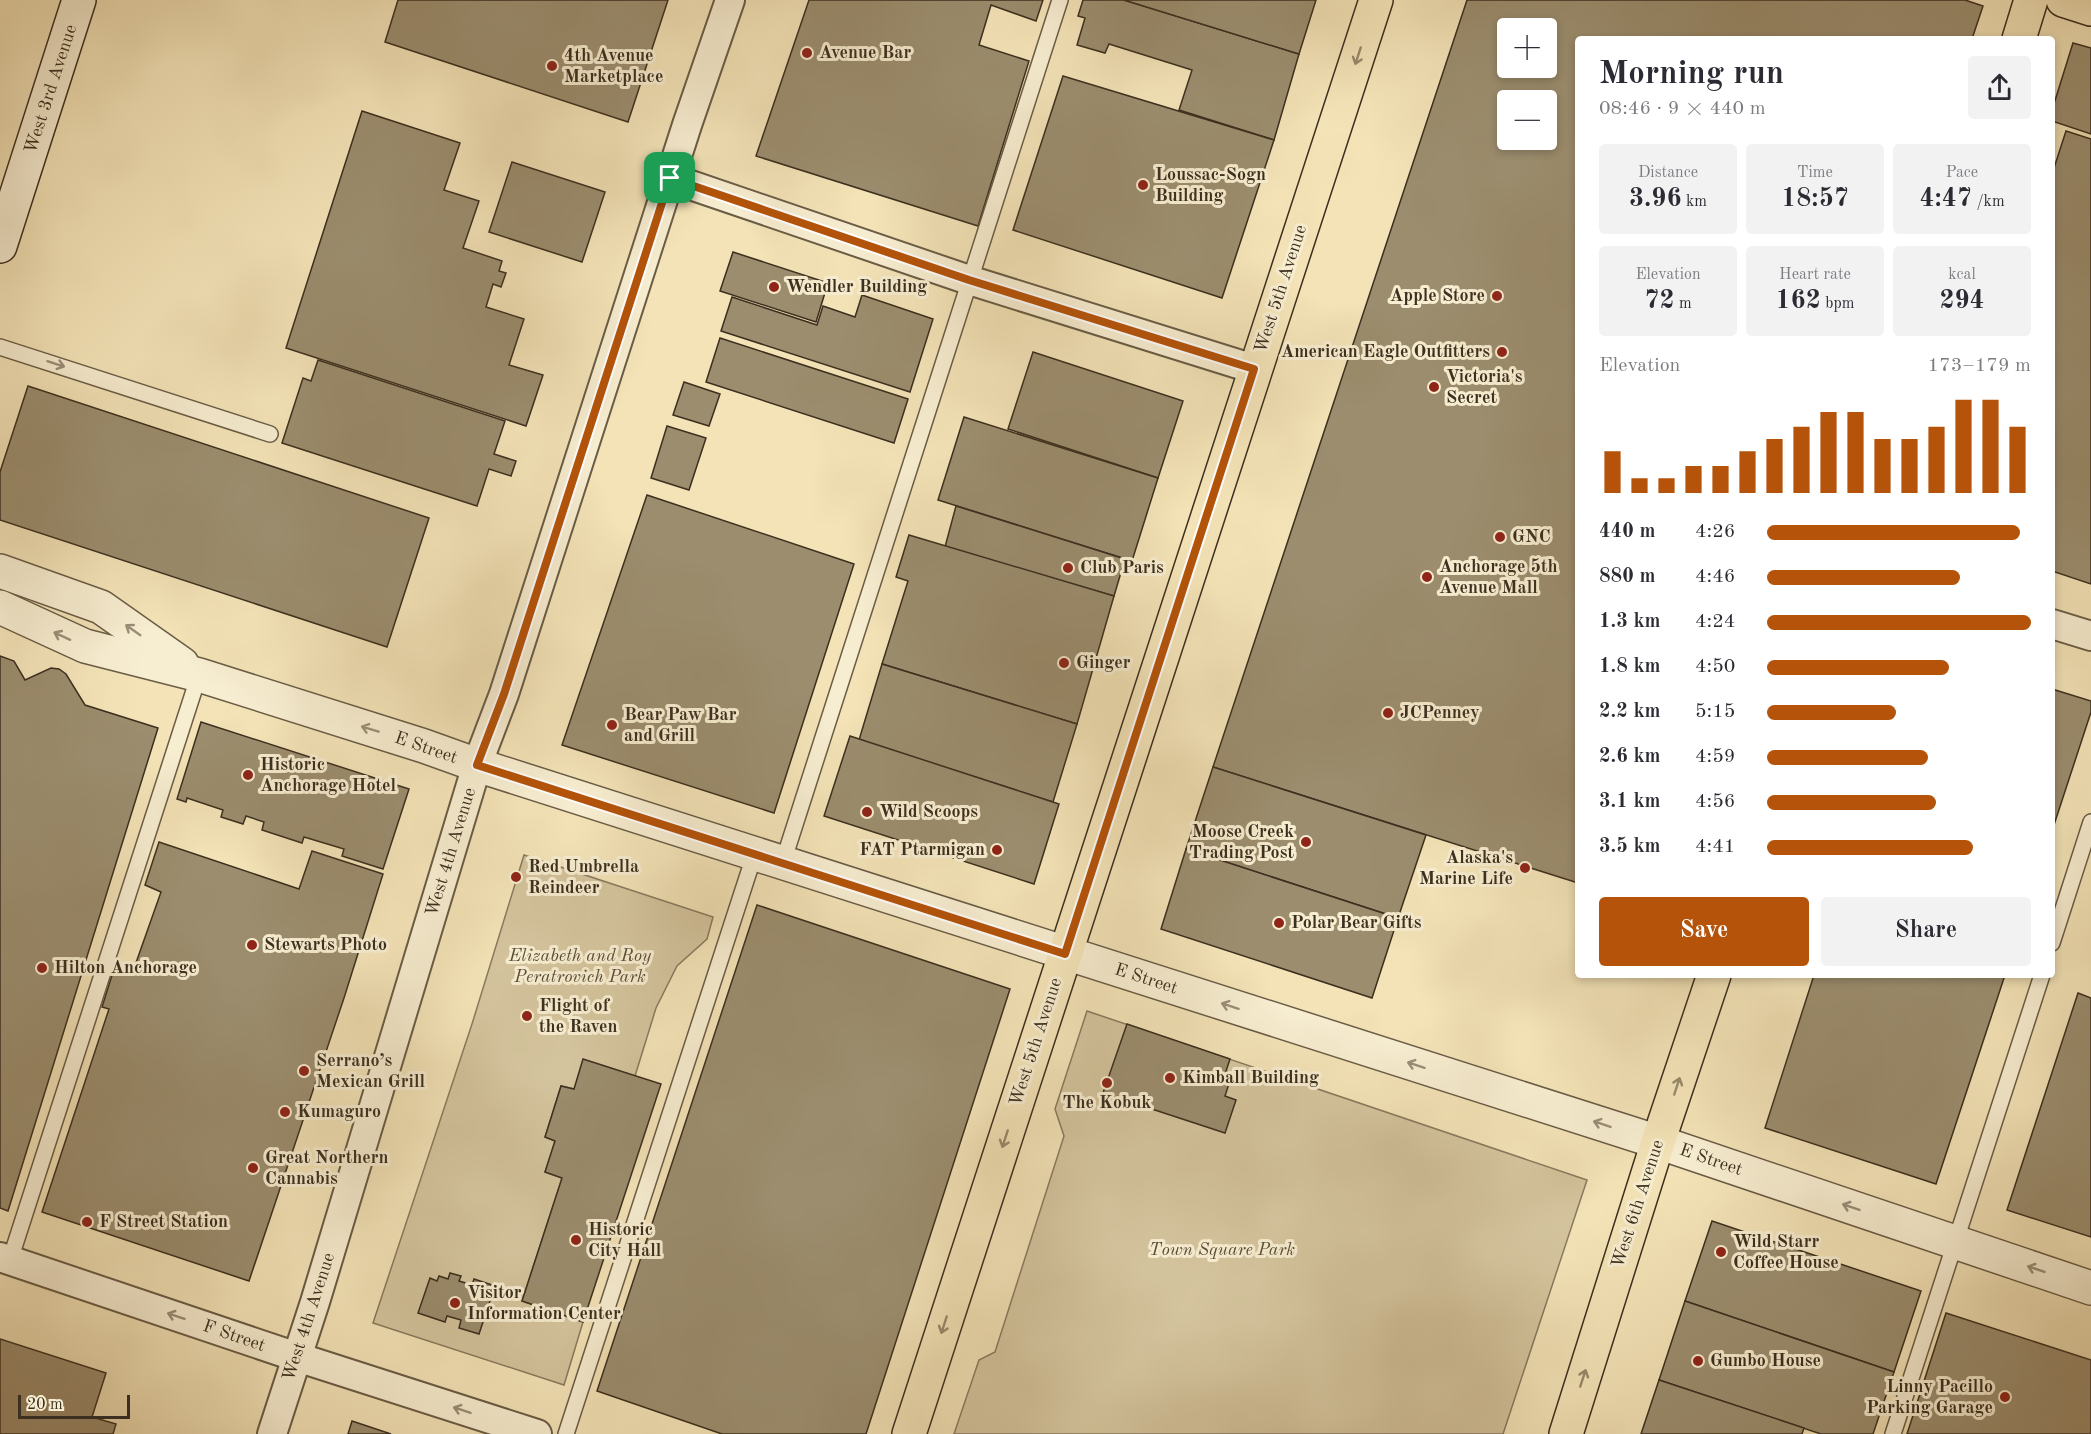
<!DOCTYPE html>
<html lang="en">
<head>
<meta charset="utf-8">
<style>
  body { margin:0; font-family:"Old Standard TT",serif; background:#f2f2f3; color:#2b2b33; height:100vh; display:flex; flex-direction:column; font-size:22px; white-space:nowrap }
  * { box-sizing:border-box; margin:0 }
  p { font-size:20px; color:#7c7c81 }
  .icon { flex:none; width:33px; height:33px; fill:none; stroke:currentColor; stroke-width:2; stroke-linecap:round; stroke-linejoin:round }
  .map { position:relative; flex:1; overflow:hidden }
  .drawer { position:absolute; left:1575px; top:36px; width:480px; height:942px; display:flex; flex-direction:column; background:#fff; border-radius:6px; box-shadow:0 3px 9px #0003 }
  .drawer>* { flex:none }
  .buttons { position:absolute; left:1497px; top:18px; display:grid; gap:12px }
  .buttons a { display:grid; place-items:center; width:60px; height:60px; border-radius:6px; background:#fff; box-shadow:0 3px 9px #0003; font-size:30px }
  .scale { position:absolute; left:18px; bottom:15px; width:112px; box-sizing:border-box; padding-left:6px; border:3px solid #3c2f1f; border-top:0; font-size:16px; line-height:21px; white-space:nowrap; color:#3c2f1f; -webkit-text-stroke:4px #f7edd0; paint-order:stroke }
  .pin { position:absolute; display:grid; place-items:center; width:51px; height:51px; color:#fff; margin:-26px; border-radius:12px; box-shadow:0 3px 9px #0006 }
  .round { display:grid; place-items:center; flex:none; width:63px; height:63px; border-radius:6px; background:#f2f2f3 }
  .overview { display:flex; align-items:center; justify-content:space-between; height:102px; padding:0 24px }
  h1 { font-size:33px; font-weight:800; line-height:45px }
  .metrics { display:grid; grid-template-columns:repeat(3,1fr); gap:9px; height:102px; padding:6px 24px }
  .metrics div { display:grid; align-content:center; border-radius:6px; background:#f2f2f3; text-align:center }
  .metrics b { font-size:26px; font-weight:800 }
  .metrics small { font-size:16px; font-weight:400 }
  .metrics p { font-size:16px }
  .chart { height:168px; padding:12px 24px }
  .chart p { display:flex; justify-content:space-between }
  .chart svg { width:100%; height:108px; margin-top:6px; stroke:#b45309; stroke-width:6 }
  .primary-button { display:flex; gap:12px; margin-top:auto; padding:12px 24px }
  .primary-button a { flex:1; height:69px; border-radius:6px; background:#b45309; color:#fff; font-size:24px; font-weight:800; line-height:69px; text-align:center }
  .primary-button a+a { background:#f2f2f3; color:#2b2b33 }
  ul { padding:0 24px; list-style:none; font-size:20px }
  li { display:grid; grid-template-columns:96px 72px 1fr; align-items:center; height:45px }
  li i { height:15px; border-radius:8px; background:#b45309 }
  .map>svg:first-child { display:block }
  .green { fill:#d4c49d; stroke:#887a5e; stroke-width:1.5 }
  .building { fill:#9b8d6e; stroke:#3c2f1f; stroke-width:1.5; fill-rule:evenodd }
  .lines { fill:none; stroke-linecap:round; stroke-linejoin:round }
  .service-casing { stroke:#6a5c45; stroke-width:18 }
  .minor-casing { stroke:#6a5c45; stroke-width:32 }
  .tertiary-casing { stroke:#6a5c45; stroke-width:36 }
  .secondary-casing { stroke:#3c2f1f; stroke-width:36 }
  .primary-casing { stroke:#3c2f1f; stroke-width:36 }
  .service { stroke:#f7edd0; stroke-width:15 }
  .minor { stroke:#f7edd0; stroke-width:28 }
  .tertiary { stroke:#f7edd0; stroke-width:33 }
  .secondary { stroke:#f7edd0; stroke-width:33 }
  .primary { stroke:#f3e3b7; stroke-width:33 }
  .oneway { stroke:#98896b }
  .oneway2 { stroke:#9a8e78 }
  .route-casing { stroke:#fff; stroke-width:12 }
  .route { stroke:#b45309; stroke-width:8 }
  .poi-dot { fill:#8f2418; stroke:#f7edd0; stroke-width:2 }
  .labels { text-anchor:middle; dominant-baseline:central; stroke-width:6; stroke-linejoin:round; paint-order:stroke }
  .poi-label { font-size:18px; font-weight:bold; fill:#3c2f1f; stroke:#f7edd0; text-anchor:start }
  .street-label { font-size:18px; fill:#3c2f1f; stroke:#f7edd0 }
  .park-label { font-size:18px; font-style:italic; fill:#5a4d38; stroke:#f7edd0 }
</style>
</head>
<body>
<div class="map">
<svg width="2091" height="1434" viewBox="0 0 2091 1434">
  <rect width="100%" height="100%" fill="#f3e3b7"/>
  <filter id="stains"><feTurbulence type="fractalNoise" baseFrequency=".00333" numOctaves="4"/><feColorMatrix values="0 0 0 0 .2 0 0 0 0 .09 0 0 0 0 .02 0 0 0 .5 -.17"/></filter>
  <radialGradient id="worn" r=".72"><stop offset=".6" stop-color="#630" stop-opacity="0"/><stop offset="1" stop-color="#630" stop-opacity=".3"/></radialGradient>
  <g class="green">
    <polygon points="524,855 713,917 707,939 677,966 656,1008 635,1076 574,1089 561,1086 545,1137 555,1141 545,1172 562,1178 522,1301 583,1322 564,1385 373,1323 472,1024"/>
    <polygon points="1087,1011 1587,1180 1503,1434 954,1434 979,1360 995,1352 1064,1136 1055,1109"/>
  </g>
  <g class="building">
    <polygon points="398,0 668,0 628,122 385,42"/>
    <polygon points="809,0 1043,0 1036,21 991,5 979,45 1029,61 978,226 756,156"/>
    <polygon points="1083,0 1124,0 1299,54 1274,140 1179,110 1192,70 1109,44 1105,53 1077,45 1085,18 1078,16"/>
    <polygon points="1124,0 1316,0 1299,54"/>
    <path d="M1467 0H1965L1983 6 1972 39H1578V883L1213 767ZM1508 28H1546V68H1508ZM1508 100H1546V140H1508Z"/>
    <polygon points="2073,43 2091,48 2091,134 2052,121 2052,110"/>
    <polygon points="1063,76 1274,140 1222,298 1013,230"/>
    <polygon points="362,111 460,143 444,190 479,201 463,248 502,261 499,271 506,273 501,287 493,284 486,307 524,319 509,365 543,375 526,426 286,348"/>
    <polygon points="2066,131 2091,139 2091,584 2052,571 2052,174"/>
    <polygon points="512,162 605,192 582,262 489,232"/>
    <polygon points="733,252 828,283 816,322 720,291"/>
    <polygon points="862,295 933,319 910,392 721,331 732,297 817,325 823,306 855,317"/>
    <polygon points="720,338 908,399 894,443 706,382"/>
    <polygon points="1033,352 1183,401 1158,478 1008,429"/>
    <polygon points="318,360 505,421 494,454 516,461 511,476 489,469 477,506 282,443 303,378 311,381"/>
    <polygon points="684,382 720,394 709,426 673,415"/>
    <polygon points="28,386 429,518 387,647 0,520 0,472"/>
    <polygon points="964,417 1158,478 1132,561 938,500"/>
    <polygon points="667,426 706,438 689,490 651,478"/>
    <polygon points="647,495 854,564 774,813 562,745"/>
    <polygon points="956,506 1125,559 1114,596 945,547"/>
    <polygon points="909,535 1114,596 1077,724 882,664 908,581 896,577"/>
    <polygon points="0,656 14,661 25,680 51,668 59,669 66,674 85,705 158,728 8,1211 0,1208"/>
    <polygon points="882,664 1077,724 1053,802 859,740"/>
    <polygon points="2052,689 2091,701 2091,712 2052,831"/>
    <polygon points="201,722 409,789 383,869 342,856 344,849 304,837 302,843 262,830 264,822 246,816 243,824 221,817 223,810 187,798 186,802 177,799"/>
    <polygon points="850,736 1059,804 1034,884 824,816"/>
    <polygon points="1213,767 1426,835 1398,918 1186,849"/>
    <polygon points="159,842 299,889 312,851 383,874 344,998 249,1281 42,1212 109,1009 102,1007 114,969 132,974 161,892 145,885"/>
    <polygon points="1186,849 1398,918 1372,998 1161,929"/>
    <polygon points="757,905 1010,989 866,1434 722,1434 597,1391"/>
    <polygon points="1814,975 2005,975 1936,1184 1765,1128"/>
    <polygon points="2078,993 2091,998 2091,1237 2007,1210"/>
    <polygon points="1127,1024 1230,1059 1226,1071 1232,1074 1225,1096 1236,1100 1225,1133 1103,1093"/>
    <polygon points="583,1059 661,1084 583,1322 522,1301 562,1178 545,1172 555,1141 545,1137 561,1086 574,1089"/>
    <polygon points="1712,1221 1921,1291 1894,1372 1685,1301"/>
    <polygon points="450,1273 461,1276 459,1281 472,1285 474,1279 495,1286 479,1334 459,1328 461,1320 447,1316 445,1322 418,1313 430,1278 437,1281 439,1276 448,1279"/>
    <polygon points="1685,1301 1894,1372 1873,1434 1821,1434 1659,1380"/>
    <polygon points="1946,1313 2091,1360 2091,1434 1907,1434"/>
    <polygon points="0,1339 106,1373 92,1417 116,1424 113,1434 0,1434"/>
    <polygon points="1659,1380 1804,1428 1802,1434 1641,1434"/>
    <polygon points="352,1421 391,1434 348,1434"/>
  </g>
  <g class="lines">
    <defs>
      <g id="service">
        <polyline points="0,347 270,434"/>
        <polyline points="783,862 1060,0"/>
        <polyline points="2052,943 2091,822"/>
        <polyline points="10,1260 199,675"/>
        <polyline points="566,1434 755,853"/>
        <polyline points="1893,1434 2042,975"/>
      </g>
      <g id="minor">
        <polyline points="670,178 969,280 1254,369"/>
        <polyline points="2052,624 2091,636"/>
        <polyline points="0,1257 297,1357 537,1434"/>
        <polyline points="272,1434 315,1302 477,765 504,694 687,125 730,0"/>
      </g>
      <g id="tertiary">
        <polyline points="0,571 101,607 182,664"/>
        <polyline points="0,607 85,646 199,675 424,746 477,765 1658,1142 2091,1288"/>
      </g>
      <polyline id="secondary" points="0,246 79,0"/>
      <g id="primary">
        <polyline points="2063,0 2091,9"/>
        <polyline points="2019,39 2031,0"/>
        <polyline points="909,1434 1376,0"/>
        <polyline points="1566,1434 1658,1142 1714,975"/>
      </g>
    </defs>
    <use href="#service" class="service-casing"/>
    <use href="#minor" class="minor-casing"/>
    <use href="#tertiary" class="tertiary-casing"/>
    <use href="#secondary" class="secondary-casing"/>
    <use href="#primary" class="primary-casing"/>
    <use href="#service" class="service"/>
    <use href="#minor" class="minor"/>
    <use href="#tertiary" class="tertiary"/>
    <use href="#secondary" class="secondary"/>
    <use href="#primary" class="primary"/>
  </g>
  <defs><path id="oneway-shaft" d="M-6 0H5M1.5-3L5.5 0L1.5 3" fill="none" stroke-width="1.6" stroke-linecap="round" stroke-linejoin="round" transform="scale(1.5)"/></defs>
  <g class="oneway">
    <use href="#oneway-shaft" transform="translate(1358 56) rotate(108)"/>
    <use href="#oneway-shaft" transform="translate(1677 1086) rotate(-72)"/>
    <use href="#oneway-shaft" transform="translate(1005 1139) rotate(108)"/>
    <use href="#oneway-shaft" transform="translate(944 1325) rotate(108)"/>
    <use href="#oneway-shaft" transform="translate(1583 1378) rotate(-72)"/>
  </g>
  <g class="oneway2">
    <use href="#oneway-shaft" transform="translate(56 364) rotate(18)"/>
    <use href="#oneway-shaft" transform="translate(133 630) rotate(-145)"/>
    <use href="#oneway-shaft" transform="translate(62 636) rotate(-155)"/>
    <use href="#oneway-shaft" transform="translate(370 729) rotate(-163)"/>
    <use href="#oneway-shaft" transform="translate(1230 1006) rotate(-162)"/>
    <use href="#oneway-shaft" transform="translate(1416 1065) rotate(-162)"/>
    <use href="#oneway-shaft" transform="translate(1602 1124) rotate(-162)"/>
    <use href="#oneway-shaft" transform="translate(1851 1207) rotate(-161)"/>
    <use href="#oneway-shaft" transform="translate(2036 1269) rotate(-161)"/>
    <use href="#oneway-shaft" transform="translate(176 1316) rotate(-161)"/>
    <use href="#oneway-shaft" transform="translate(462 1410) rotate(-162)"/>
  </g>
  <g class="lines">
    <defs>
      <polygon id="route" points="670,178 969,280 1254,369 1065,954 477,765 504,694"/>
    </defs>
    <use href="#route" class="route-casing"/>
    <use href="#route" class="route"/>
  </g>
  <g class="poi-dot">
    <circle cx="807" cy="53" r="6"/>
    <circle cx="552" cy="66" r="6"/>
    <circle cx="1143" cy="185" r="6"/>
    <circle cx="774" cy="287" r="6"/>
    <circle cx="1497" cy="296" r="6"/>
    <circle cx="1502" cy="352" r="6"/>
    <circle cx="1434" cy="387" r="6"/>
    <circle cx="1500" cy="537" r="6"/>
    <circle cx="1068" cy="568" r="6"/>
    <circle cx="1427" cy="577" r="6"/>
    <circle cx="1064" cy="663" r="6"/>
    <circle cx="1388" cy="713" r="6"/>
    <circle cx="612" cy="725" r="6"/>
    <circle cx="248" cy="775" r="6"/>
    <circle cx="867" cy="812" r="6"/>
    <circle cx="1306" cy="842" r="6"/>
    <circle cx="997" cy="850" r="6"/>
    <circle cx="1525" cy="868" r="6"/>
    <circle cx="516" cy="877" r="6"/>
    <circle cx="1279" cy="923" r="6"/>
    <circle cx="252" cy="945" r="6"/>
    <circle cx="42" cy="968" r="6"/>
    <circle cx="527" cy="1016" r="6"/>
    <circle cx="304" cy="1071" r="6"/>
    <circle cx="1170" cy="1078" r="6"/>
    <circle cx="1107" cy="1083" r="6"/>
    <circle cx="285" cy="1112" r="6"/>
    <circle cx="253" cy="1168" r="6"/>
    <circle cx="87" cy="1222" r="6"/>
    <circle cx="576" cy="1240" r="6"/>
    <circle cx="1721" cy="1252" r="6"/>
    <circle cx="455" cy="1303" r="6"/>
    <circle cx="1698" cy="1361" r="6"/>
    <circle cx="2005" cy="1397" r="6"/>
  </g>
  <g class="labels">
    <g class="poi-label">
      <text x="819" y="53">Avenue Bar</text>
      <text x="564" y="56">4th Avenue<tspan x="564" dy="21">Marketplace</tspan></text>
      <text x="1155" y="175">Loussac-Sogn<tspan x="1155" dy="21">Building</tspan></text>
      <text x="786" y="287">Wendler Building</text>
      <text x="1485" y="296" text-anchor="end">Apple Store</text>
      <text x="1490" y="352" text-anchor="end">American Eagle Outfitters</text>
      <text x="1446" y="377">Victoria's<tspan x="1446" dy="21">Secret</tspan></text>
      <text x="1512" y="537">GNC</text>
      <text x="1439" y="567">Anchorage 5th<tspan x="1439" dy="21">Avenue Mall</tspan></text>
      <text x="1080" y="568">Club Paris</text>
      <text x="1076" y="663">Ginger</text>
      <text x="1400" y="713">JCPenney</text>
      <text x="624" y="715">Bear Paw Bar<tspan x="624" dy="21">and Grill</tspan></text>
      <text x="260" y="765">Historic<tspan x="260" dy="21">Anchorage Hotel</tspan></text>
      <text x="879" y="812">Wild Scoops</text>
      <text x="1294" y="832" text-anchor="end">Moose Creek<tspan x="1294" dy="21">Trading Post</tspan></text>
      <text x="985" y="850" text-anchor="end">FAT Ptarmigan</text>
      <text x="1513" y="858" text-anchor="end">Alaska's<tspan x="1513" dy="21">Marine Life</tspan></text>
      <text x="528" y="867">Red Umbrella<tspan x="528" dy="21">Reindeer</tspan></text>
      <text x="1291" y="923">Polar Bear Gifts</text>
      <text x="264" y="945">Stewarts Photo</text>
      <text x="54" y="968">Hilton Anchorage</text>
      <text x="539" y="1006">Flight of<tspan x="539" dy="21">the Raven</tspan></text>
      <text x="316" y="1061">Serrano’s<tspan x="316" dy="21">Mexican Grill</tspan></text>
      <text x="1182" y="1078">Kimball Building</text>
      <text x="1107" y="1103" text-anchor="middle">The Kobuk</text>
      <text x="297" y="1112">Kumaguro</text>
      <text x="265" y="1158">Great Northern<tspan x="265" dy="21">Cannabis</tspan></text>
      <text x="99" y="1222">F Street Station</text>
      <text x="588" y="1230">Historic<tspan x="588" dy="21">City Hall</tspan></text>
      <text x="1733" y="1242">Wild Starr<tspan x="1733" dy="21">Coffee House</tspan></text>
      <text x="467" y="1293">Visitor<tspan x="467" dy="21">Information Center</tspan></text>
      <text x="1710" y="1361">Gumbo House</text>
      <text x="1993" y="1387" text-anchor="end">Linny Pacillo<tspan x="1993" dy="21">Parking Garage</tspan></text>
    </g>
    <g class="street-label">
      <text transform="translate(51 89) rotate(-72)">West 3rd Avenue</text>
      <text transform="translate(1281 289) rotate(-72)">West 5th Avenue</text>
      <text transform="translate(426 748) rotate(19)">E Street</text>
      <text transform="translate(451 852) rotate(-73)">West 4th Avenue</text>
      <text transform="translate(1146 979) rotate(18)">E Street</text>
      <text transform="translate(1036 1042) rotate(-72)">West 5th Avenue</text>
      <text transform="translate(1711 1160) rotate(19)">E Street</text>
      <text transform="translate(1638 1204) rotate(-72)">West 6th Avenue</text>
      <text transform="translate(309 1317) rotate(-72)">West 4th Avenue</text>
      <text transform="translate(234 1336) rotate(19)">F Street</text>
    </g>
    <g class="park-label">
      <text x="580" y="956">Elizabeth and Roy<tspan x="580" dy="21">Peratrovich Park</tspan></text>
      <text x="1222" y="1250">Town Square Park</text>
    </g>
  </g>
  <rect width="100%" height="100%" filter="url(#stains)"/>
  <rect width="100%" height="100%" fill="url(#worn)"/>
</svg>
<div class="buttons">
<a>+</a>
<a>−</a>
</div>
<div class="scale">20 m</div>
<div class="pin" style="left:670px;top:178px;background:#1e9e55"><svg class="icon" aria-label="arrive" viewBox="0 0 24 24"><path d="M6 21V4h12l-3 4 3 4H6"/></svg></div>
<section class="drawer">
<div class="overview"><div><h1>Morning run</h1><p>08:46 · 9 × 440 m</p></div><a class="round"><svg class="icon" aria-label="share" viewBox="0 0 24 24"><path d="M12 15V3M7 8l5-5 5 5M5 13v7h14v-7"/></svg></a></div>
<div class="metrics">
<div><p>Distance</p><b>3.96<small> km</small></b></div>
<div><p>Time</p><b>18:57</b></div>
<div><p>Pace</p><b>4:47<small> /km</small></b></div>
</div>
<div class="metrics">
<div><p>Elevation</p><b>72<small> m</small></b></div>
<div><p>Heart rate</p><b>162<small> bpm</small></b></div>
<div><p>kcal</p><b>294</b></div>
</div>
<div class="chart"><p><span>Elevation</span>173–179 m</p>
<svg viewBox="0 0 160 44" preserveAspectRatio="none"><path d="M5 44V27M15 44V38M25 44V38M35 44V33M45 44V33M55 44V27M65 44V22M75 44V17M85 44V11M95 44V11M105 44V22M115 44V22M125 44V17M135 44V6M145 44V6M155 44V17"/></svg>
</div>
<ul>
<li><b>440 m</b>4:26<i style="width:96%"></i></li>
<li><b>880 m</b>4:46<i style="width:73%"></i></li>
<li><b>1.3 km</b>4:24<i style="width:100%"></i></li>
<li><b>1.8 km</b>4:50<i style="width:69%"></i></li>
<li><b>2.2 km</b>5:15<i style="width:49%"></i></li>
<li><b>2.6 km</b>4:59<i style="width:61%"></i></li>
<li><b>3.1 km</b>4:56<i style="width:64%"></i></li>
<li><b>3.5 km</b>4:41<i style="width:78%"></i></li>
</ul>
<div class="primary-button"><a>Save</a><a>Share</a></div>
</section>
</div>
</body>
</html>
